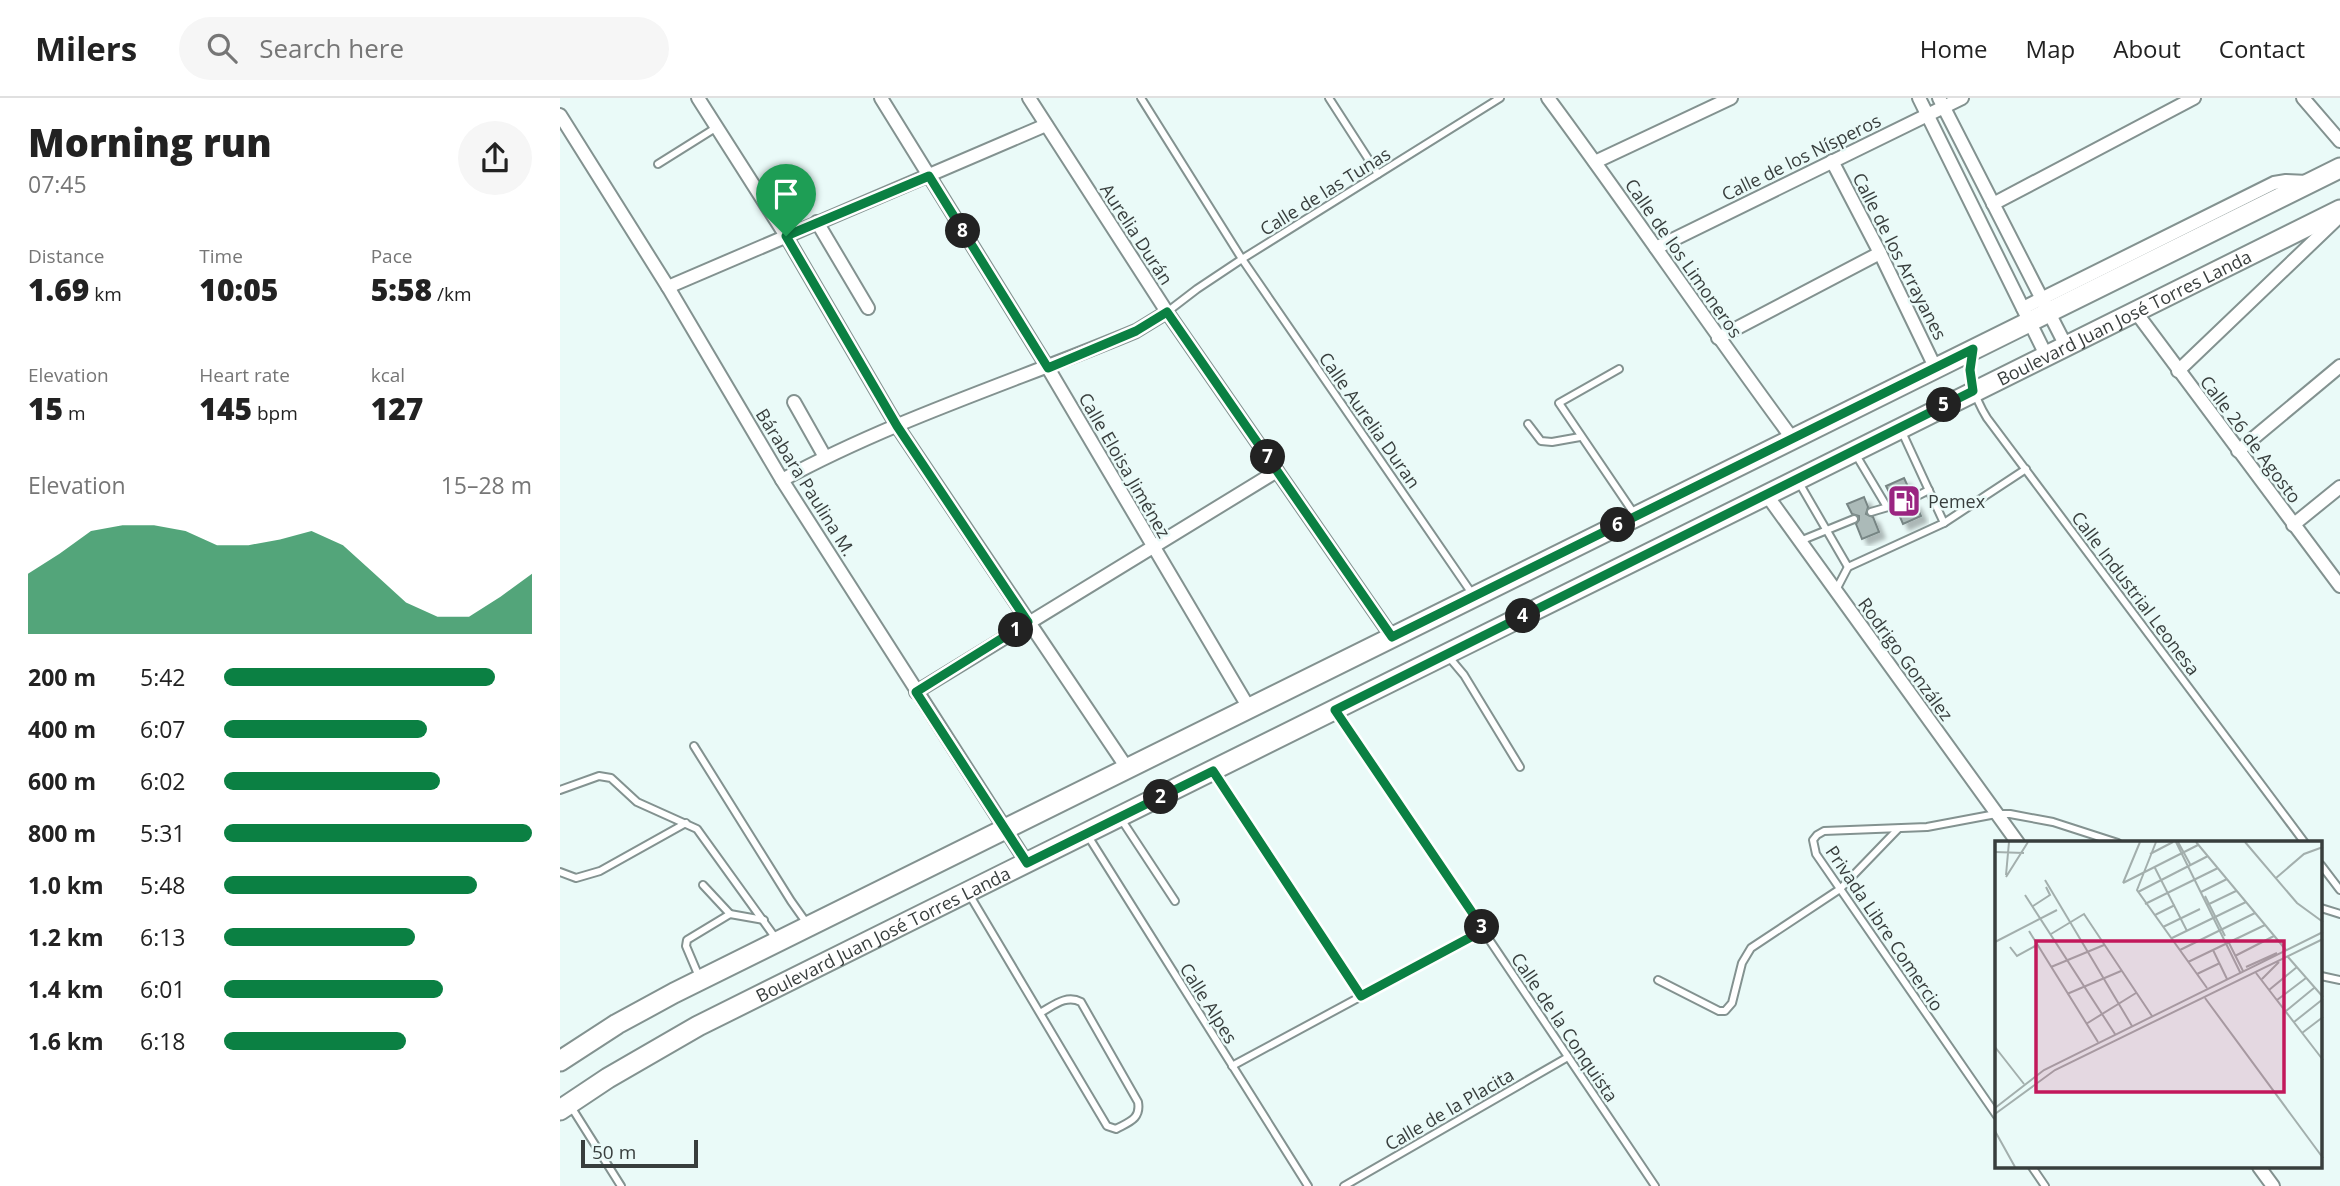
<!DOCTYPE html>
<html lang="en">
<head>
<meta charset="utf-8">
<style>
  body { margin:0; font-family:"Open Sans",sans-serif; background:#f6f6f6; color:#222; height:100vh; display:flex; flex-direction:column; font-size:26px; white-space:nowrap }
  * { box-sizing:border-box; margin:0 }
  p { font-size:23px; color:#767676 }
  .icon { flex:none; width:38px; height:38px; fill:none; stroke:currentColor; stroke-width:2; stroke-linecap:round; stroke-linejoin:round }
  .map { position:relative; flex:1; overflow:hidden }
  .panel { display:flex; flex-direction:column; background:#fff; width:560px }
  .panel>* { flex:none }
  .scale { position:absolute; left:21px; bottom:18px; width:117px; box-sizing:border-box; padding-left:7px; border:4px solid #383e3d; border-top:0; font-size:19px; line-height:24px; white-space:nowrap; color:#383e3d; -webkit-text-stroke:5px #eafaf8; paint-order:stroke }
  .pin { position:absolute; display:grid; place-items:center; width:60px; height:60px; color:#fff; margin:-72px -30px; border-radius:50% 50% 50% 0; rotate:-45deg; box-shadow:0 0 7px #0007 }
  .pin .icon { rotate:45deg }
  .km { position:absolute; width:35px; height:35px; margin:-18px; border-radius:50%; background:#222; color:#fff; font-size:19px; line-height:35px; text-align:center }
  .round { display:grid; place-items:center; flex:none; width:74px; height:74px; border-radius:37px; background:#f6f6f6 }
  .head { display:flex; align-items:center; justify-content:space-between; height:119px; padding:0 28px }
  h1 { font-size:38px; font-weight:800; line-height:52px }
  .metrics { display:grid; grid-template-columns:repeat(3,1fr); gap:10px; height:119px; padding:7px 28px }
  .metrics div { display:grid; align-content:center }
  .metrics b { font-size:30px; font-weight:800 }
  .metrics small { font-size:19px; font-weight:400 }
  .metrics p { font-size:19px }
  .chart { height:196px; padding:14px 28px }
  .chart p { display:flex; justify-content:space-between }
  .chart svg { width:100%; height:126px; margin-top:7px; fill:#0b8043; opacity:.7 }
  ul { padding:0 28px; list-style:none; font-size:23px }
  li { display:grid; grid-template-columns:112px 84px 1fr; align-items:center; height:52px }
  li i { height:18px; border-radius:9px; background:#0b8043 }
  header { display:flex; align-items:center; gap:42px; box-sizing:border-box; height:98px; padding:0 35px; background:#fff; border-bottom:2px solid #e0e0e0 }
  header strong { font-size:33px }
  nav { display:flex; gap:38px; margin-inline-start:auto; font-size:24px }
  .search { width:490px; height:63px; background:#f6f6f6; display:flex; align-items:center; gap:18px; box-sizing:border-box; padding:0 24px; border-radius:38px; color:#767676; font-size:26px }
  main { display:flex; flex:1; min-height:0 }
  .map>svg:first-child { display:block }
  .building { fill:#abbab8; stroke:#778584; stroke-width:2; filter:url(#shadow) }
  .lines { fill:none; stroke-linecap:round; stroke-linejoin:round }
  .lane-casing { stroke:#839290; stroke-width:10 }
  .street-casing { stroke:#839290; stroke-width:16 }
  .primary-casing { stroke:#839290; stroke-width:23 }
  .lane { stroke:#fff; stroke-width:6 }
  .street { stroke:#fff; stroke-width:12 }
  .primary { stroke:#fff; stroke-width:19 }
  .route-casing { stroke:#fff; stroke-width:14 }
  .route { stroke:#0b8043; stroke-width:9 }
  .labels { text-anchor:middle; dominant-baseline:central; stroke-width:5; stroke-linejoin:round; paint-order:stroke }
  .street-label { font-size:18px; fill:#383e3d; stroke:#eafaf8 }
  .poi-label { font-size:18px; fill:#383e3d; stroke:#eafaf8; text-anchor:start }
  .inset-road { fill:none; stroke:#a3afad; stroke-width:2 }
  .view { fill:#c2185b; fill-opacity:0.15; stroke:#c2185b; stroke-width:3.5 }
  .inset-edge { fill:none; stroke:#383e3d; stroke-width:3.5 }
</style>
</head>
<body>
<header>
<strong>Milers</strong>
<div class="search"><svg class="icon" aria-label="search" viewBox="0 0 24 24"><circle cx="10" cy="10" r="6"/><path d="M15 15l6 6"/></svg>Search here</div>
<nav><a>Home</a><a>Map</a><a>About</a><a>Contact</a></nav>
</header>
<main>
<section class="panel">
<div class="head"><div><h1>Morning run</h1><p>07:45</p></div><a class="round"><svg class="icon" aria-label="share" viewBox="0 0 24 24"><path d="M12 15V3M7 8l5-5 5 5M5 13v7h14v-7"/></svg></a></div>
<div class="metrics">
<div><p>Distance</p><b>1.69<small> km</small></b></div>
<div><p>Time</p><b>10:05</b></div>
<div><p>Pace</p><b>5:58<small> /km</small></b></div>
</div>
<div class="metrics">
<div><p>Elevation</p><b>15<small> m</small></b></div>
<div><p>Heart rate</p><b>145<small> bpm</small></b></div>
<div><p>kcal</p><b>127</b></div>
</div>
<div class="chart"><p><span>Elevation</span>15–28 m</p>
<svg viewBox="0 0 160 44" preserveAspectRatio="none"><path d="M0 44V23L10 16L20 8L30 6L40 6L50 8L60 13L70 13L80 11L90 8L100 13L110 23L120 33L130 38L140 38L150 31L160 23V44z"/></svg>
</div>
<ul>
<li><b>200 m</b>5:42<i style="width:88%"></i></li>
<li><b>400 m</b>6:07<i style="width:66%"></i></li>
<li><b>600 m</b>6:02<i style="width:70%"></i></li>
<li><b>800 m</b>5:31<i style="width:100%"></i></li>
<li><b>1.0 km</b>5:48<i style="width:82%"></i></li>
<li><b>1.2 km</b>6:13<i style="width:62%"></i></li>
<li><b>1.4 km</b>6:01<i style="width:71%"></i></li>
<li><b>1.6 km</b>6:18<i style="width:59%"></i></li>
</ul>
</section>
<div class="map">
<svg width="1780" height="1088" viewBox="0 0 1780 1088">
  <defs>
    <filter id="shadow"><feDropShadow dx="6" dy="6" stdDeviation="2" flood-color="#0004"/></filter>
  </defs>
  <rect width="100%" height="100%" fill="#eafaf8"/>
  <g class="building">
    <polygon points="1344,380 1351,395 1348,402 1355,405 1361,418 1343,426 1337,412 1340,405 1333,402 1326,388"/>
    <polygon points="1304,399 1308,409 1306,416 1313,419 1319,434 1302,441 1296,426 1299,422 1299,418 1292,416 1287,406"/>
  </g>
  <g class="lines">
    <defs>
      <g id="lane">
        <polyline points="581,0 682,161 913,497"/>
        <polyline points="769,0 818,76"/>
        <polyline points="98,66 157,29"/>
        <polyline points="607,214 637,191 682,161 940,0"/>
        <path d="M1412 257C1409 281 1414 299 1427 320L1745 745"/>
        <polyline points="1059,271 999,305 1075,417"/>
        <polyline points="968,326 981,343 992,344 1020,339"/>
        <polyline points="1296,357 1327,409"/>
        <polyline points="1238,383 1288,469 1384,425 1342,334"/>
        <polyline points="1353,400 1369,392"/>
        <polyline points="1311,414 1335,407"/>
        <polyline points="1384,425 1466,371"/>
        <polyline points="1240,443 1294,421"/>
        <polyline points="1276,492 1288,469"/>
        <polyline points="888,558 904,577 960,669"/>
        <polyline points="776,614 1095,1088"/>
        <polyline points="134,648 231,803 248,827"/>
        <polyline points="654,675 801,899"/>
        <polyline points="0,692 39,678 51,680 77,704 137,731 217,842"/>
        <polyline points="561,721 615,803"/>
        <polyline points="528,738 748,1088"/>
        <polyline points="1761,767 1780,792"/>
        <polyline points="0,774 16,780 40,773 126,725"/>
        <polyline points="143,787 170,816"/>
        <path d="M409 796 547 1028 556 1031C569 1024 581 1021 578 1004L521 904C506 896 493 908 480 915"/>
        <polyline points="1761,810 1780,816"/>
        <polyline points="1761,878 1780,882"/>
        <polyline points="140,881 126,848 127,842 170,816 204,822"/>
        <polyline points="1098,882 1159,913 1165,913 1172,905 1182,865 1191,850 1280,791 1338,731"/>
        <polyline points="672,968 924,832"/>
        <polyline points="10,1007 61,1088"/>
        <polyline points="1437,1018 1256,756 1253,742 1257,737 1264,733 1367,729 1436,716 1450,716 1493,724 1558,745"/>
        <polyline points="1472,1069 1485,1088"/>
        <polyline points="784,1088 1008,959"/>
      </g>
      <g id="street">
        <polyline points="138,0 226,138 337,328 567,670"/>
        <polyline points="321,0 488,270 689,610"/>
        <polyline points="469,0 607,214 832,539"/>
        <path d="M988 0C1071 112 1149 228 1232 340"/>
        <polyline points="1359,0 1486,257"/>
        <polyline points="1379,0 1506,248"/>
        <polyline points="1743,0 1780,43"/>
        <polyline points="0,17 108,189 222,382 467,765"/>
        <polyline points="1272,63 1320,155 1375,269"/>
        <polyline points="1035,64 1171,0"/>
        <polyline points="1433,106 1634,0"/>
        <polyline points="257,124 308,210"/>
        <polyline points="1096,150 1402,0"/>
        <polyline points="108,189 486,27"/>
        <polyline points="1463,210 1714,85 1726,83 1748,84"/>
        <polyline points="1575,213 1780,488"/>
        <polyline points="1158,240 1320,155"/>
        <polyline points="1618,273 1780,118"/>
        <polyline points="234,304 265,359"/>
        <polyline points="1678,353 1780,268"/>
        <path d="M222 382C334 321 459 282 576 233L607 214"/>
        <polyline points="1206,396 1458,745"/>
        <polyline points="1733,427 1780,389"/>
        <polyline points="356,594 717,373"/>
        <polyline points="1699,1069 1713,1088"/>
      </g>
      <g id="primary">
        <polyline points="0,963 57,926 114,895 1780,70"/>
        <path id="s1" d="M0 1012 48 980 138 928 1780 112"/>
      </g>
    </defs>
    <use href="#lane" class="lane-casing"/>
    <use href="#street" class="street-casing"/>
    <use href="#primary" class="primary-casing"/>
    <use href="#lane" class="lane"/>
    <use href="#street" class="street"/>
    <use href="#primary" class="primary"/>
  </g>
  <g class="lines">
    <defs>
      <polygon id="route" points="369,78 488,270 576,233 607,214 832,539 1413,251 1410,272 1413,293 775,612 924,832 801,898 653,673 467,765 356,594 468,524 337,328 226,138"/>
    </defs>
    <use href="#route" class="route-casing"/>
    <use href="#route" class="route"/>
  </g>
  <defs>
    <symbol id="fuel-square" viewBox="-11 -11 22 22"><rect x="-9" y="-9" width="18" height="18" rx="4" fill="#9a2581" stroke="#eafaf8"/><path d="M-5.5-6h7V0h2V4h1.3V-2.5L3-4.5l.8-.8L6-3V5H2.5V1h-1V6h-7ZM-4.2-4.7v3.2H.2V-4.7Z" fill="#fff"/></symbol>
  </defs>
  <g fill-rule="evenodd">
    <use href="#fuel-square" x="1325" y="384" width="38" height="38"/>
  </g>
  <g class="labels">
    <g class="street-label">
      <text transform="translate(1241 59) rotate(-26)">Calle de los Nísperos</text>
      <text transform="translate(765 93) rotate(-32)">Calle de las Tunas</text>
      <text transform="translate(577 136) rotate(57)">Aurelia Durán</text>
      <text transform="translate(1340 158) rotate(63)">Calle de los Arrayanes</text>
      <text transform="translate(1124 160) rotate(55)">Calle de los Limoneros</text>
      <text stroke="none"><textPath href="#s1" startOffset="1754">Boulevard Juan José Torres Landa</textPath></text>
      <text transform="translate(810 322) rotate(55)">Calle Aurelia Duran</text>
      <text transform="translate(1691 341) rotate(53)">Calle 26 de Agosto</text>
      <text transform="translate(565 367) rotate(60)">Calle Eloisa Jiménez</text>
      <text transform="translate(246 384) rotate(58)">Bárabara Paulina M.</text>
      <text transform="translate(1576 495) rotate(53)">Calle Industrial Leonesa</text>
      <text transform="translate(1346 561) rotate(54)">Rodrigo González</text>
      <text transform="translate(1325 830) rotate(56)">Privada Libre Comercio</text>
      <text stroke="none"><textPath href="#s1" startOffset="368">Boulevard Juan José Torres Landa</textPath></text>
      <text transform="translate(649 905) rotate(58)">Calle Alpes</text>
      <text transform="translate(1005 929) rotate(56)">Calle de la Conquista</text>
      <text transform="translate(889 1011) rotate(-30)">Calle de la Placita</text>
    </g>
    <g class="poi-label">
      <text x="1368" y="403">Pemex</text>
    </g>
  </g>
  <g transform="translate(1435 743)">
    <rect width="327" height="327" fill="#eafaf8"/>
    <path class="inset-road" d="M161 1 142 49 212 147M181 1 245 131M183 1 195 23M201 1 291 109M250 1 302 62 328 81M0 11 29 12M155 13 178 1M160 27 192 90M11 34 14 1M11 36 33 1M281 37 309 13 328 6M50 39 137 185M128 42 203 4M128 42 145 1M143 51 213 15M206 51 232 38M30 54 120 193M210 55 230 95M150 63 223 27M212 64 241 50M38 65 55 54 51 46M160 74 180 64M168 86 205 68M34 90 103 201M56 93 89 73 157 175M177 97 251 61M0 101 62 69M234 102 248 130M15 106 22 115 42 104M185 109 260 72M218 109 232 138M240 115 279 95M293 116 328 156M193 121 270 84M56 126 109 104M251 126 282 112M261 132 328 219M202 133 225 122M267 138 284 121M274 149 302 126M72 153 126 130M210 157 328 317M282 159 311 137M291 170 319 147M299 181 328 158M91 183 141 152M307 192 328 176M0 206 29 243M0 267 49 229 328 91M0 273 60 229 328 98M0 290 20 326"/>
    <path class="view" d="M41 100H289V251H41Z"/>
    <rect width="327" height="327" class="inset-edge"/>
  </g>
</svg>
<div class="scale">50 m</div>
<div class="pin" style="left:226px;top:138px;background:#1e9e55"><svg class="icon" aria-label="arrive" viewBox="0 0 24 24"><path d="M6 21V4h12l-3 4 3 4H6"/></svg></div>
<b class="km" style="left:456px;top:532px">1</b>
<b class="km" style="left:601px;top:699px">2</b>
<b class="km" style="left:922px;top:829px">3</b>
<b class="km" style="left:963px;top:518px">4</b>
<b class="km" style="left:1384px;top:307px">5</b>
<b class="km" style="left:1058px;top:427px">6</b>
<b class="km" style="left:708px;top:359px">7</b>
<b class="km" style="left:403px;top:133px">8</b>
</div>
</main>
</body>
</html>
